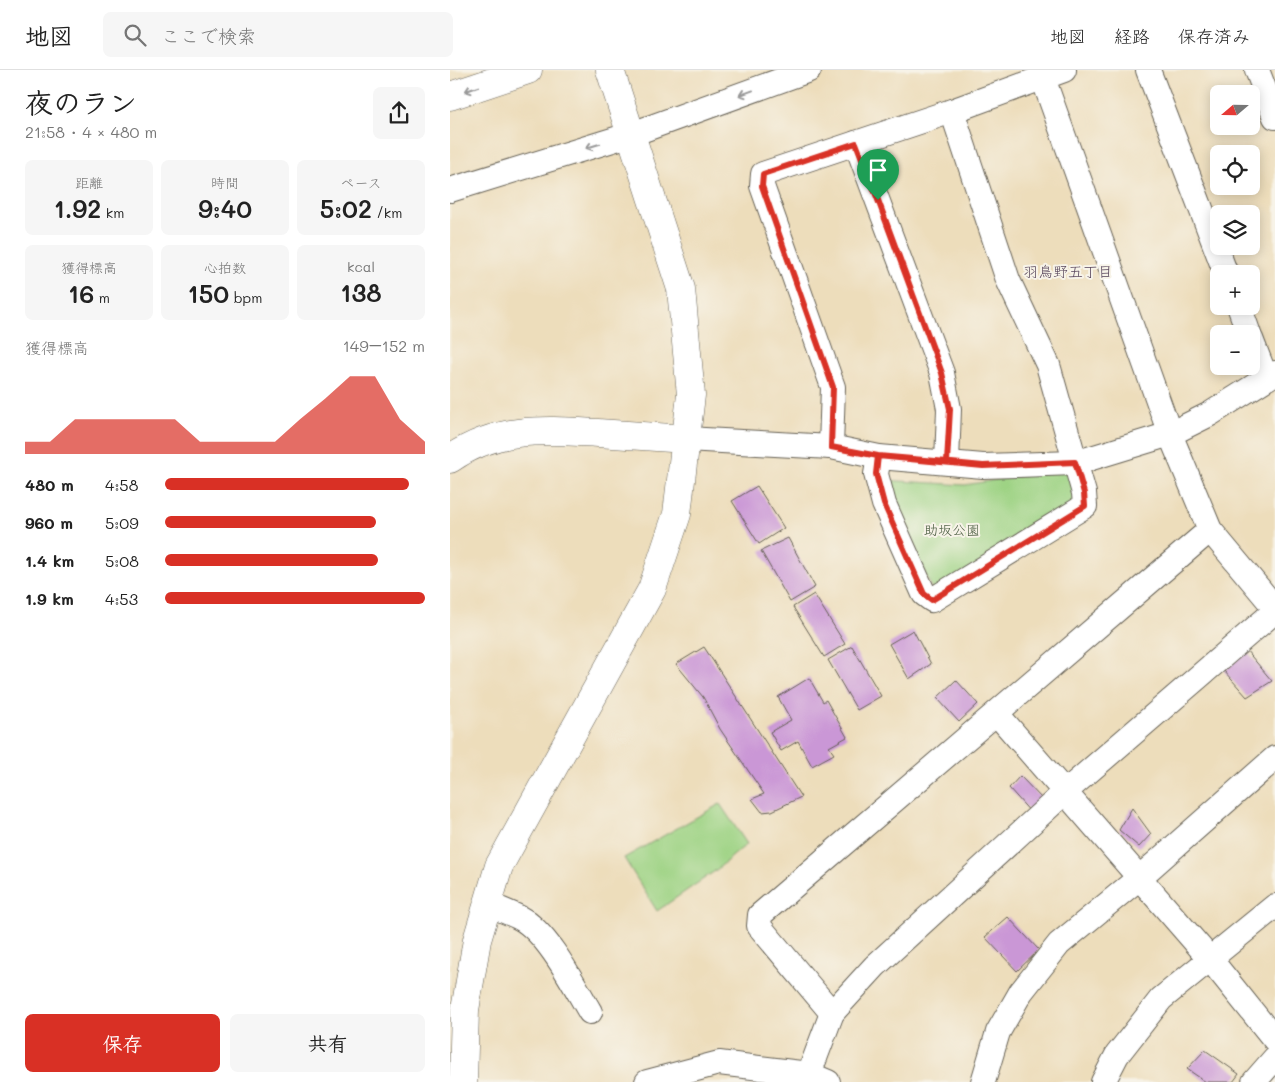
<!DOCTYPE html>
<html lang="ja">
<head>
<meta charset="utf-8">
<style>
  body { margin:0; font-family:Mali,"Klee One",sans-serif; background:#f6f6f6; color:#222; height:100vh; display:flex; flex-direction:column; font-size:19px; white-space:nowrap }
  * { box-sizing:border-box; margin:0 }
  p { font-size:16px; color:#767676 }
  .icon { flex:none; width:28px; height:28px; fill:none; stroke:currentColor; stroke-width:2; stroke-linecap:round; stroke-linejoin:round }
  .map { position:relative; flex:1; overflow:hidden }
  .sheet { display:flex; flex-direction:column; background:#fff; width:450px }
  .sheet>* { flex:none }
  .needle { width:32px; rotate:250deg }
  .buttons { position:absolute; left:760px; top:15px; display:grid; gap:10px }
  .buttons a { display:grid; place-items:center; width:50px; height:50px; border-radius:8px; background:#fff; box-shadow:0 2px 12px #0003; font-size:25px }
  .pin { position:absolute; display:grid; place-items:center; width:42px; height:42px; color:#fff; margin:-51px -21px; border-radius:50% 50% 50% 0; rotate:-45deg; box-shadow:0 0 5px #0007 }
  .pin .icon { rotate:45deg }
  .round { display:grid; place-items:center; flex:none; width:52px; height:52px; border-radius:8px; background:#f6f6f6 }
  .overview { display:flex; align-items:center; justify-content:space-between; height:85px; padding:0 25px }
  h1 { font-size:28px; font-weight:600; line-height:38px }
  .figures { display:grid; grid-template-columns:repeat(3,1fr); gap:8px; height:85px; padding:5px 25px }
  .figures div { display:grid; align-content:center; border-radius:8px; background:#f6f6f6; text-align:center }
  .figures b { font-size:25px; font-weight:600 }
  .figures small { font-size:14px; font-weight:400 }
  .figures p { font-size:14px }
  .chart { height:140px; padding:10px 25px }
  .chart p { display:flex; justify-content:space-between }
  .chart svg { width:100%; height:90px; margin-top:5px; fill:#d93025; opacity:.7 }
  .cta { display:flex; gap:10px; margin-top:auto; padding:10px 25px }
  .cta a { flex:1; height:58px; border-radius:8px; background:#d93025; color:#fff; font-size:20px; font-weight:600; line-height:58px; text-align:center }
  .cta a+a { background:#f6f6f6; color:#222 }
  ul { padding:0 25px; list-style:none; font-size:16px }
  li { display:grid; grid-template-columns:80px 60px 1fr; align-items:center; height:38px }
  li i { height:12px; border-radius:6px; background:#d93025 }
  header { display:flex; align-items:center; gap:30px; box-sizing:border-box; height:70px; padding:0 25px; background:#fff; border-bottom:1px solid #e0e0e0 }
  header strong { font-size:24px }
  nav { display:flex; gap:28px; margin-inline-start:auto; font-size:18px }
  .search { width:350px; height:45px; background:#f6f6f6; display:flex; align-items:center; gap:12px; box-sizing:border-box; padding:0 18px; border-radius:8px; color:#767676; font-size:19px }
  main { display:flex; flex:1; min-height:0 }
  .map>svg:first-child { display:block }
  .green { fill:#9ed384; stroke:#5d7850 }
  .building { fill:#ca97d6 }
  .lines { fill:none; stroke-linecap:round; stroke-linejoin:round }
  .minor-casing { stroke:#656054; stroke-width:26 }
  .tertiary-casing { stroke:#656054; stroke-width:29 }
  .motorway-casing { stroke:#656054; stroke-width:29 }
  .minor { stroke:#fff; stroke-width:24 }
  .tertiary { stroke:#fff; stroke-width:28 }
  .motorway { stroke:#fff; stroke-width:28 }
  .oneway { stroke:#999 }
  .route-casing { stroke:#fff; stroke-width:10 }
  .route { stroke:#d93025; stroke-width:6 }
  .labels { text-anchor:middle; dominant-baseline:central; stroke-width:4; stroke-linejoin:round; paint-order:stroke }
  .park-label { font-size:14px; fill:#4a5c40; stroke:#f7f3e8 }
  .neighbourhood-label { font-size:15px; fill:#59475d; stroke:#f7f3e8 }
</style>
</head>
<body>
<header>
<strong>地図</strong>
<div class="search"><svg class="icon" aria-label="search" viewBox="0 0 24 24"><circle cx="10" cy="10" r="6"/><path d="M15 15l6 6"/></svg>ここで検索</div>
<nav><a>地図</a><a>経路</a><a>保存済み</a></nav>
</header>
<main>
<section class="sheet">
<div class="overview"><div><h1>夜のラン</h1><p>21:58 · 4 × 480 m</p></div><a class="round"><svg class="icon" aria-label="share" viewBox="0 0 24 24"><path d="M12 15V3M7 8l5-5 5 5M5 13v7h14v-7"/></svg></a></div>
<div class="figures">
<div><p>距離</p><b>1.92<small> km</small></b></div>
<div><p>時間</p><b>9:40</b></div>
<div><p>ペース</p><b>5:02<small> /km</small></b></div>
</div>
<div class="figures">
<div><p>獲得標高</p><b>16<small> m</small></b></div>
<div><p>心拍数</p><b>150<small> bpm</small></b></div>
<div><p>kcal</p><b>138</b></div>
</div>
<div class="chart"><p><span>獲得標高</span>149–152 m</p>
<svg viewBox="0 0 160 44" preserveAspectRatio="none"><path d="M0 44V38L10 38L20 27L30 27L40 27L50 27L60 27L70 38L80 38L90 38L100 38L110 27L120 17L130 6L140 6L150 27L160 38V44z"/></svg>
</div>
<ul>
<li><b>480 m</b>4:58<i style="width:94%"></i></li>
<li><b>960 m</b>5:09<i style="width:81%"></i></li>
<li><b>1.4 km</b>5:08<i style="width:82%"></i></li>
<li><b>1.9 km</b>4:53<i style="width:100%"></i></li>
</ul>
<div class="cta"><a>保存</a><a>共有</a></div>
</section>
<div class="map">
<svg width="825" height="1012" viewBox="0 0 825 1012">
  <rect width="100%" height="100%" fill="#f7f3e8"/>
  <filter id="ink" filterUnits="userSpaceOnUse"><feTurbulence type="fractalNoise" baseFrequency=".02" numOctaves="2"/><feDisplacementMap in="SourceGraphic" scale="10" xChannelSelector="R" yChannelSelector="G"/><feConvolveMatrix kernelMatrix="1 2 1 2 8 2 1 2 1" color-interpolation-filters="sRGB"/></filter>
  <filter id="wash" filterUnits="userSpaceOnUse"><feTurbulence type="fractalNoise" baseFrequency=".0096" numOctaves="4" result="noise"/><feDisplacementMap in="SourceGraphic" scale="20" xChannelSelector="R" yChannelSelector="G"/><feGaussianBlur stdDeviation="1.12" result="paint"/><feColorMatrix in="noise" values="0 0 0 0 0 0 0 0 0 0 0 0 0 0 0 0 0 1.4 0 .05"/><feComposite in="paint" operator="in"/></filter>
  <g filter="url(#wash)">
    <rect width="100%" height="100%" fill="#edddbb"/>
    <g class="green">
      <polygon points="623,397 631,434 484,523 433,410 515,415"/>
      <polygon points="270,734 297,774 265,801 207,841 174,788"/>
    </g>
    <g id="blocks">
      <g class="building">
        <polygon points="307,416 334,458 309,474 282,431"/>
        <polygon points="338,468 365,517 340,532 311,481"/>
        <polygon points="364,524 395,574 374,587 343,537"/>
        <polygon points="463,560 481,594 459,609 439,574"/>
        <polygon points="402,576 431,626 407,640 378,590"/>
        <polygon points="254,577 351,727 322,741 312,742 302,729 314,724 270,659 253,627 226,594"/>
        <polygon points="796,580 822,611 797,627 774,601"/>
        <polygon points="359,608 373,632 376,630 397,667 379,677 384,684 362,696 348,671 331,681 320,662 341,650 328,627"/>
        <polygon points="506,610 528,634 509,652 487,628"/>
        <polygon points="570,706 595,732 582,744 559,718"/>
        <polygon points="682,738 701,764 689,777 669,760"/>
        <polygon points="558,847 589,880 567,901 535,867"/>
        <polygon points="755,980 789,1004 783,1012 756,1012 737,999"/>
      </g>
    </g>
  </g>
  <g filter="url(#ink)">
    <use href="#blocks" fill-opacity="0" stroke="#656054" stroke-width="1"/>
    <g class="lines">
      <defs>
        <g id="minor">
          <polyline points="698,0 776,204"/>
          <polyline points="807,0 825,47"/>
          <polyline points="593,8 720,364 760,460 825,538"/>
          <polyline points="406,73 492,303 499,339 497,392"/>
          <polyline points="0,120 182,64 359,0"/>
          <polyline points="789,236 799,264"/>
          <polyline points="801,269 816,308"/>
          <polyline points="236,369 381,377 429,387 533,396 625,393 720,364 760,344 825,303"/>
          <polyline points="381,377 383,317 312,116 313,104 502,41 614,0"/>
          <polyline points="429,387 426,404 434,434 474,524 482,530 635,436 634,423 598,295 558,210 502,41"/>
          <polyline points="547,644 760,889 825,970"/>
          <path d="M38 834C49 839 60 843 70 848 98 863 124 915 140 942"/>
          <polyline points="382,943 309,856 310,845 760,460"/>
          <polyline points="359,1004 382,943 425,896 615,722 825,541"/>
          <polyline points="197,1012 269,993 359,1004 378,1012"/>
          <polyline points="533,1012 548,962 571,922 609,874 689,808 825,688"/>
          <polyline points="653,1012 667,985 711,929 825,836"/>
          <polyline points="804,1012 825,988"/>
        </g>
        <g id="tertiary">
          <path d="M0 389C48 356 93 360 148 363 177 365 207 367 236 369"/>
          <polyline points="13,1012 15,940 27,870 49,796 202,519 227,444 241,325 231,219 160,0"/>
        </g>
        <polyline id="motorway" points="0,26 78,0"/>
      </defs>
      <use href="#minor" class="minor-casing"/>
      <use href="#tertiary" class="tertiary-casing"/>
      <use href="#motorway" class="motorway-casing"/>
      <use href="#minor" class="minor"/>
      <use href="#tertiary" class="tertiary"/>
      <use href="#motorway" class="motorway"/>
    </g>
    <defs><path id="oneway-shaft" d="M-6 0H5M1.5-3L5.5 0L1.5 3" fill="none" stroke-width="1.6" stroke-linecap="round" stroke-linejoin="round" transform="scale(1.25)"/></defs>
    <g class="oneway">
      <use href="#oneway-shaft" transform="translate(22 19) rotate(161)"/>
      <use href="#oneway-shaft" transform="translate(296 23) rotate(160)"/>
      <use href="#oneway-shaft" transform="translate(143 76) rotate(163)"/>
    </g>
  </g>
  <g class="lines" filter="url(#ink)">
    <defs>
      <polyline id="route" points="428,130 492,303 500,339 497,392 428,386 426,404 434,434 474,524 482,530 635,436 634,423 625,392 533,396 428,386 381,377 383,317 312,116 313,104 406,73 428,130"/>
    </defs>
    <use href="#route" class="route-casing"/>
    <use href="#route" class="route"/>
  </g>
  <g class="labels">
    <g class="park-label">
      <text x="502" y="459">助坂公園</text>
    </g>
    <g class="neighbourhood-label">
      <text x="618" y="201">羽鳥野五丁目</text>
    </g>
  </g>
</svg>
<div class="buttons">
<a><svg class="needle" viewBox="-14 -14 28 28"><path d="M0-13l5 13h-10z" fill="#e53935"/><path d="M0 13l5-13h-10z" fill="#767676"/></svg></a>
<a><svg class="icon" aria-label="locate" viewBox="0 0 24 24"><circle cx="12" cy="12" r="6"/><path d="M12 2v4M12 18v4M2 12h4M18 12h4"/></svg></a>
<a><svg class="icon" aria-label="layers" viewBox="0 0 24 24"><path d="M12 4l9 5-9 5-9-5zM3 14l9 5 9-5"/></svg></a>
<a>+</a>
<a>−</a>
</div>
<div class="pin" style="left:428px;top:130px;background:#1e9e55"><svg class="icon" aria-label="arrive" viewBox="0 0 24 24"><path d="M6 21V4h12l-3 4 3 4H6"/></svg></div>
</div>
</main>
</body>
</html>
